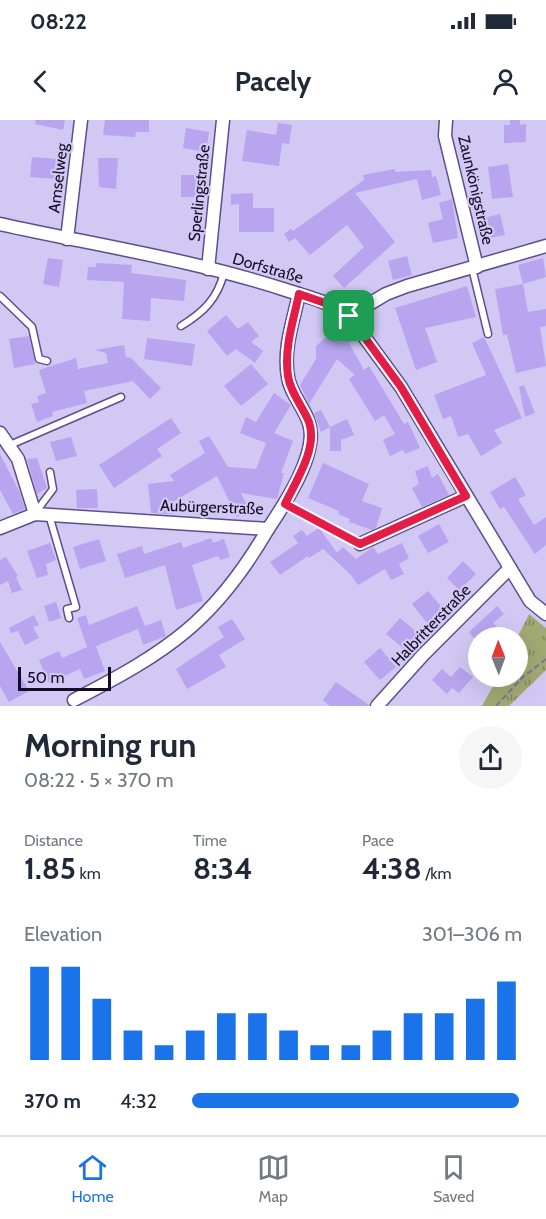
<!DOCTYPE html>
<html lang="en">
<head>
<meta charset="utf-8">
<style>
  body { margin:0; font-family:Cabin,sans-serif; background:#f6f6f7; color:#1f2937; height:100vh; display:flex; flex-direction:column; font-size:22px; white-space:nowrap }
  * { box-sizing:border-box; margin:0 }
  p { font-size:20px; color:#747a83 }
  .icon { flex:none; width:33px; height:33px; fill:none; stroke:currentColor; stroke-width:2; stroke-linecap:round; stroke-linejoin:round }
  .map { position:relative; height:586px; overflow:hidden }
  .panel { display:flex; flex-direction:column; background:#fff; flex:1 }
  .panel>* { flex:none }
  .needle { width:39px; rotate:359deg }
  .controls { position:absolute; left:468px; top:507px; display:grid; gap:12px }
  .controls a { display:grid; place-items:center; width:60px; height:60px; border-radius:50%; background:#fff; box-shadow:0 6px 24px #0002; font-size:30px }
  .scale { position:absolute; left:18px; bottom:15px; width:93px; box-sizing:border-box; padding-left:6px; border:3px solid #150d26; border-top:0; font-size:16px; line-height:21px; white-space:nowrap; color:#150d26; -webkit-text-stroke:4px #d2c8f4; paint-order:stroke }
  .pin { position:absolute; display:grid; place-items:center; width:51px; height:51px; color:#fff; margin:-26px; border-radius:12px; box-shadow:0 3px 9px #0006 }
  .round { display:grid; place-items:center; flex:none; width:63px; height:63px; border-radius:32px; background:#f6f6f7 }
  .headline { display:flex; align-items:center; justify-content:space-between; height:102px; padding:0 24px }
  h1 { font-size:33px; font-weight:700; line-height:45px }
  .stats { display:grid; grid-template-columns:repeat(3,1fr); gap:9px; height:102px; padding:6px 24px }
  .stats div { display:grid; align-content:center }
  .stats b { font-size:30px; font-weight:700 }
  .stats small { font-size:16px; font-weight:400 }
  .stats p { font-size:16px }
  .chart { height:168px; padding:12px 24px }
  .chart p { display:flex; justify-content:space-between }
  .chart svg { width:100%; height:108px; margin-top:6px; stroke:#1a73e8; stroke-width:6 }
  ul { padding:0 24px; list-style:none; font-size:20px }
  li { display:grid; grid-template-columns:96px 72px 1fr; align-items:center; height:45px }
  li i { height:15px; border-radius:8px; background:#1a73e8 }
  .status { display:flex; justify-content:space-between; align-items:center; height:42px; padding:0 30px; background:#fff; direction:ltr }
  .status svg { height:16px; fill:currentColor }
  header { display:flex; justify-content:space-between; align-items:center; height:78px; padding:0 24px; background:#fff; font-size:27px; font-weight:700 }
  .menu { display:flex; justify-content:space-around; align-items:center; height:84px; border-top:2px solid #e0e1e3; background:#fff; font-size:16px; color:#747a83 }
  .menu a { display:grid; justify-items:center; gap:3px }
  .menu .active { color:#1a73e8 }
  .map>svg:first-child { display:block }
  .grass { fill:url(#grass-tufts) }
  .building { fill:#b8a4ef }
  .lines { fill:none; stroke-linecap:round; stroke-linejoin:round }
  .lane-casing { stroke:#604d8c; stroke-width:9 }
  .street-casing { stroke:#604d8c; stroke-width:15 }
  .path { stroke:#7e7599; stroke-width:2; stroke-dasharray:6 3; stroke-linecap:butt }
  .lane { stroke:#fff; stroke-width:6 }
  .street { stroke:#fff; stroke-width:12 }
  .route-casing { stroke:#fff; stroke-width:12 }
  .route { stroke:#e11d48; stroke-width:8 }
  .labels { text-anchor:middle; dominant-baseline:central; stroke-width:4.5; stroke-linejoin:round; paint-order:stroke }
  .street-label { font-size:16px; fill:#150d26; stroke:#d2c8f4 }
</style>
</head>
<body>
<div class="status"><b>08:22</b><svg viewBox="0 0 49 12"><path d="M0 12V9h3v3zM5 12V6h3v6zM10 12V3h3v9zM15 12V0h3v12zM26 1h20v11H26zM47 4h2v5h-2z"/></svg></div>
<header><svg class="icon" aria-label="back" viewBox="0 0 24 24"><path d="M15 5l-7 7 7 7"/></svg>Pacely<svg class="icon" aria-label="person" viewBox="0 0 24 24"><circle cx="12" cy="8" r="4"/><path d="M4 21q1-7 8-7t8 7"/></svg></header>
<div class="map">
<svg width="546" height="586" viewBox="0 0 546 586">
  <defs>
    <pattern id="grass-tufts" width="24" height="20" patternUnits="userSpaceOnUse" patternTransform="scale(1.5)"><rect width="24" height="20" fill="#a1aa73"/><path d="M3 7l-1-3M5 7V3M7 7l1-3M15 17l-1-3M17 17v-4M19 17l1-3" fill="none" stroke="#82895e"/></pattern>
  </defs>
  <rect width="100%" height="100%" fill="#d2c8f4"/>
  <polygon class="grass" points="529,494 546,508 546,550 509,586 482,586 498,557 518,556 517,518"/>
  <g class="building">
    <polygon points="36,0 65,0 63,10 35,4"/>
    <polygon points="105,0 149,0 149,12 136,12 135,17 103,15"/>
    <polygon points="510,0 520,0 520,5 526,4 526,22 504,23 504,5 510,5"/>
    <polygon points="278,3 292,5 289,24 282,23 279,46 242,41 247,10 276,15"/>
    <polygon points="186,8 209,12 206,32 183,28"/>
    <polygon points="32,37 57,39 56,59 30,57"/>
    <polygon points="98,38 118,38 116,69 99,67"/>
    <polygon points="508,44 513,77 492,79 488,47"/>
    <polygon points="395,49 395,52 431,50 432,57 436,56 441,75 422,80 417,59 355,73 395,122 344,168 333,156 364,127 347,105 310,135 295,118 289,122 284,114 291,109 293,111 364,60 363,55"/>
    <rect x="181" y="55" width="24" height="22"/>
    <polygon points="253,73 253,88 274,88 274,112 239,112 239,84 231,85 231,74"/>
    <polygon points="452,79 458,118 433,123 428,103 443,99 439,83"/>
    <polygon points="500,94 505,115 484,119 480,99"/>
    <polygon points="407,136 412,155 393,160 388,141"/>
    <polygon points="48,138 63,140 59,167 43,164"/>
    <polygon points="543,138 546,157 523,164 518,145"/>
    <polygon points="96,143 132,145 131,153 186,160 184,181 151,178 150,201 122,199 124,162 87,160 88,147 96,147"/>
    <polygon points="523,164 528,192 546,189 546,206 540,207 546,246 516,253 507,214 503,215 495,169"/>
    <polygon points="467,166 476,197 425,208 437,242 416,250 395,188"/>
    <polygon points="226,195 238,209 248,202 259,216 251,222 263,231 255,243 236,229 227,236 207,211"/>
    <polygon points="340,205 352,221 349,223 364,250 369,246 404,304 408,302 420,328 405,334 403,330 390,336 383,320 395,314 384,295 375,301 349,259 355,255 337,239 309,284 300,265 316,239 316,226"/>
    <polygon points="29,216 35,244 14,248 9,219"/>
    <polygon points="484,217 522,298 494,310 502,323 481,336 468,314 458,317 451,296 443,299 434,275 486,255 472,223"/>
    <polygon points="147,218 195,224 192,246 144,239"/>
    <polygon points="124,225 126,237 131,238 161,268 150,279 133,261 84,271 87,283 52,292 53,296 37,302 31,284 39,282 37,276 46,273 39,250 76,238 78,249 108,243 106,233 95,230"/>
    <polygon points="251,244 268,264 241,286 224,266"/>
    <polygon points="524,265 535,293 525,297 519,267"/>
    <polygon points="274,273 291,285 274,313 293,321 281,353 284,353 277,379 241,373 250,391 237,397 217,356 171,383 173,394 151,393 148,364 174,361 170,355 205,333 199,321 209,316 228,347 256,349 266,323 240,313 246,297 256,302"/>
    <polygon points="321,290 330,307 321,312 314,293"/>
    <polygon points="171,298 181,313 157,329 162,336 114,368 99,345"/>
    <polygon points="347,299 354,315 341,320 341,331 330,331 330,307"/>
    <polygon points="71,317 77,336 56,341 50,322"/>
    <polygon points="0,334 20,373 25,389 13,394 0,370"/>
    <polygon points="37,338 47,368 37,374 27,339"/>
    <polygon points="323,343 369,364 362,381 382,388 376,408 372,410 349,402 350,399 338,394 339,391 308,378"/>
    <polygon points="428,346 432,358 438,354 449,375 422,387 412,368 419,364 415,351"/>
    <polygon points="515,357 526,375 518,379 534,405 546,397 546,425 535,434 504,387 500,389 490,372"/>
    <polygon points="97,369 98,388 77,388 76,370"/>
    <polygon points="439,404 449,422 428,433 418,416"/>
    <polygon points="319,408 337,433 343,427 356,439 373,427 378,434 402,423 409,438 399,444 404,454 391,460 385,449 358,465 351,455 323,429 309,438 308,436 280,455 270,442 298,423 293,416 302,410 307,416"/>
    <polygon points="211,418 213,423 224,419 230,437 220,440 218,436 192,445 203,481 176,490 165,445 125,458 117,434 142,426 144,434 181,422 183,428"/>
    <polygon points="99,419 106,441 80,449 73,427"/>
    <polygon points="50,423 56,440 46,444 48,455 37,458 27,431"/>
    <polygon points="6,437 18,456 16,457 22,470 12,473 8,461 0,465 0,440"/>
    <polygon points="463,441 476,454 459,470 447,458"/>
    <polygon points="428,471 444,490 428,504 412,484"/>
    <polygon points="56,482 61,498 49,502 44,486"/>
    <polygon points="137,486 145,506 161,500 166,516 143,525 138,509 96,526 105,551 84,559 80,549 49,563 39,540 59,531 62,538 87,527 77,498 86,495 89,505"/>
    <polygon points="497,486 504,494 493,503 501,511 494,518 474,518 469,512"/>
    <polygon points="34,495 39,505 33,507 39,518 25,525 18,511 11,513 9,508"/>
    <polygon points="400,498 424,518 410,534 386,514"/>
    <polygon points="232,499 245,519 219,535 226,547 187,569 176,549 224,517 218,507"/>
    <polygon points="0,522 29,571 9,582 0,566"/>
    <polygon points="380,528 396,547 380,560 364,542"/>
    <polygon points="460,547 473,557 459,573 452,568 447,574 432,560 442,549 451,557"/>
    <polygon points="336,562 369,585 369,586 330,586 323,580"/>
  </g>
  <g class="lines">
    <defs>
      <g id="lane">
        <polyline points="472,148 488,214"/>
        <polyline points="0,176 32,207 39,239 47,241"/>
        <path d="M181 206C204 192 217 179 224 153"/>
        <polyline points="10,325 121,277"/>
        <polyline points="35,393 53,369 50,352"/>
        <polyline points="49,395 76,487 67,489 69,498"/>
      </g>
      <g id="street">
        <polyline points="446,0 445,16 477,147"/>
        <path d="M0 104C95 125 194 140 286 170 308 177 330 182 349 196L401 267 530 481 546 494"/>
        <polyline points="67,119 81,0"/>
        <polyline points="208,149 223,0"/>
        <polyline points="349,196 386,174 407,166 546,126"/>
        <polyline points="0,313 18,339 35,394"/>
        <path d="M0 408 35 394 268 409C284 385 319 333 309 303 304 287 290 273 288 257 283 229 293 202 299 174"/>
        <polyline points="360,424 466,376"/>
        <path d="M74 580C167 532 214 502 268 409"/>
        <polyline points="377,586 423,535 510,448"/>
      </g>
    </defs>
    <use href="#lane" class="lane-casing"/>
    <use href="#street" class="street-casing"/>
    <g class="path">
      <polyline points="295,389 348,418"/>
      <polyline points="496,586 523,557 546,539"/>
    </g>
    <use href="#lane" class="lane"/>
    <use href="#street" class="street"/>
  </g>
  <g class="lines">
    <defs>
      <path id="route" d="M299 174 331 185 349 196 401 267 466 376 360 424 285 384C296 361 318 328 309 302 303 287 290 272 288 256 284 228 293 202 299 174Z"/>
    </defs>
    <use href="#route" class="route-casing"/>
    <use href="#route" class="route"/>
  </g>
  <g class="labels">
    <g class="street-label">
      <text transform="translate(58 58) rotate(-83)">Amselweg</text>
      <text transform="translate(476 70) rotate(77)">Zaunkönigstraße</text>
      <text transform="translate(199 73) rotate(-84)">Sperlingstraße</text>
      <text transform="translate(268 148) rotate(16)">Dorfstraße</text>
      <text transform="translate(212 387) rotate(2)">Aubürgerstraße</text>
      <text transform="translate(431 505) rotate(-46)">Halbritterstraße</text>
    </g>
  </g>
</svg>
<div class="controls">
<a><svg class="needle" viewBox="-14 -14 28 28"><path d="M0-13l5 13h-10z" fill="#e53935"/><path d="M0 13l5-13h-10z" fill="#747a83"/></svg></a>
</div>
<div class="scale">50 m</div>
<div class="pin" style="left:349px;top:196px;background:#1e9e55"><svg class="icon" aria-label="arrive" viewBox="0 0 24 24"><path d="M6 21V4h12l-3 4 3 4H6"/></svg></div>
</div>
<section class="panel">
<div class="headline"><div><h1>Morning run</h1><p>08:22 · 5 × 370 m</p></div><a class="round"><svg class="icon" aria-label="share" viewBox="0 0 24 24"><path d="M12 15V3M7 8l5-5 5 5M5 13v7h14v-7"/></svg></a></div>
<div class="stats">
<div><p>Distance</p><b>1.85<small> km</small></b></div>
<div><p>Time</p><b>8:34</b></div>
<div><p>Pace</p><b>4:38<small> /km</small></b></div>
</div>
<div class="chart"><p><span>Elevation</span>301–306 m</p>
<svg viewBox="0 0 160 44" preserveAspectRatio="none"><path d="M5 44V6M15 44V6M25 44V19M35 44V32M45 44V38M55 44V32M65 44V25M75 44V25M85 44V32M95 44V38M105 44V38M115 44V32M125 44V25M135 44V25M145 44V19M155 44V12"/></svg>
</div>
<ul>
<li><b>370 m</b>4:32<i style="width:99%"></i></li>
</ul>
</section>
<nav class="menu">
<a class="active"><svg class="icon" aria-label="home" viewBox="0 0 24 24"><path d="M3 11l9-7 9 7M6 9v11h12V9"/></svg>Home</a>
<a><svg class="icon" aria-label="map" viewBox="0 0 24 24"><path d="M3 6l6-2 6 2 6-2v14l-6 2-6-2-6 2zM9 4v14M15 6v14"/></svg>Map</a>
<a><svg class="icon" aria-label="saved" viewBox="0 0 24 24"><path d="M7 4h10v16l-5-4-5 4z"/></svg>Saved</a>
</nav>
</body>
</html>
